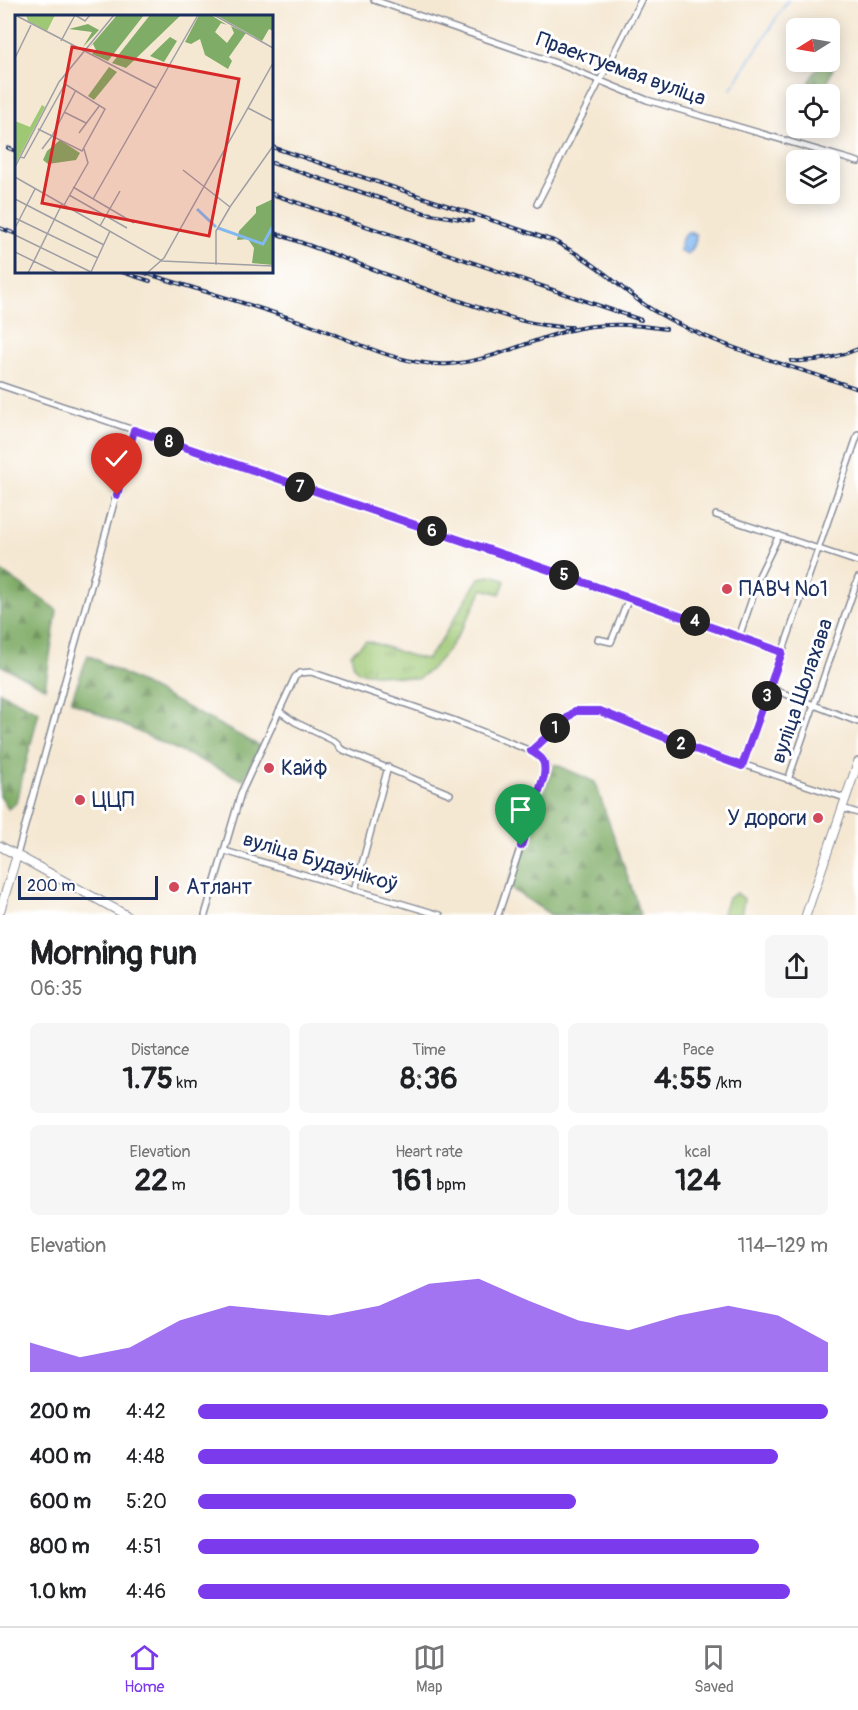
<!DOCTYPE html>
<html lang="en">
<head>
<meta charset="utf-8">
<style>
  body { margin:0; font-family:Pangolin,sans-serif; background:#f6f6f6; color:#202124; height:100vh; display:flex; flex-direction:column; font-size:22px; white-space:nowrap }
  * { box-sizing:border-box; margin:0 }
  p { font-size:20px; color:#757577 }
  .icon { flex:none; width:33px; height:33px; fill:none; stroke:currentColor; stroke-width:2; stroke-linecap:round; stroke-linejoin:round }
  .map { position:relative; height:915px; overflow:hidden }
  .sheet { display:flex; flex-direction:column; background:#fff; flex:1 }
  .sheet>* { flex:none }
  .needle { width:39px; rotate:259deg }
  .controls { position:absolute; left:786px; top:18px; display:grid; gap:12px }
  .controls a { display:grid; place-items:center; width:54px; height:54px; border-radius:9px; background:#fff; box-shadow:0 3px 15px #0003; font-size:30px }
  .scale { position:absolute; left:18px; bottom:15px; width:140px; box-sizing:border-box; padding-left:6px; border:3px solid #1b2f5e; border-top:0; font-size:16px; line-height:21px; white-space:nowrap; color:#1b2f5e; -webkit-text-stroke:4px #fff; paint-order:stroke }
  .pin { position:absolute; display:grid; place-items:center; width:51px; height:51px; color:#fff; margin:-62px -26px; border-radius:50% 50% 50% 0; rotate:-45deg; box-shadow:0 0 6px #0007 }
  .pin .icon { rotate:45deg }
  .km { position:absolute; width:30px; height:30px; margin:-15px; border-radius:50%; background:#222; color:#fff; font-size:16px; line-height:30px; text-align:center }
  .round { display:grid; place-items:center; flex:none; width:63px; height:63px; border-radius:9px; background:#f6f6f6 }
  .overview { display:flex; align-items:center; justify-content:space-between; height:102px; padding:0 30px }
  h1 { font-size:33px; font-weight:700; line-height:45px }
  .metrics { display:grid; grid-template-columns:repeat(3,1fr); gap:9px; height:102px; padding:6px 30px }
  .metrics div { display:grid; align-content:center; border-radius:9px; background:#f6f6f6; text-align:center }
  .metrics b { font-size:30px; font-weight:700 }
  .metrics small { font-size:16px; font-weight:400 }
  .metrics p { font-size:16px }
  .chart { height:168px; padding:12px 30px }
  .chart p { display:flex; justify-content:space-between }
  .chart svg { width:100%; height:108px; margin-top:6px; fill:#7c3aed; opacity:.7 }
  ul { padding:0 30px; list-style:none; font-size:20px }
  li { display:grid; grid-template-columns:96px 72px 1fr; align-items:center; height:45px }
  li i { height:15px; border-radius:8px; background:#7c3aed }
  .tabs { display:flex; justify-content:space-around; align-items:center; height:84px; border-top:2px solid #e0e0e0; background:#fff; font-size:16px; color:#757577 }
  .tabs a { display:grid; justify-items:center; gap:3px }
  .tabs .selected { color:#7c3aed }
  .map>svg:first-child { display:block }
  .grass { fill:url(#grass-tufts); stroke:#5d7c69; stroke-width:1.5 }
  .forest { fill:url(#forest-firs); stroke:#4d6e62; stroke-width:1.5 }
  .park { fill:#9fc874; stroke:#5d7c69; stroke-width:1.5 }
  .water { fill:url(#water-waves); stroke:#4e74a8; stroke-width:1.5 }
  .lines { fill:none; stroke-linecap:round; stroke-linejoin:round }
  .stream { stroke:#82b9f1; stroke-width:1.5 }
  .street-casing { stroke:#888c98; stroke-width:8 }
  .secondary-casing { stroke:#888c98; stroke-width:10 }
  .primary-casing { stroke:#888c98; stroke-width:10 }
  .street { stroke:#fff; stroke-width:5 }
  .secondary { stroke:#fff; stroke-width:8 }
  .primary { stroke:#fff; stroke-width:8 }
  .rail-casing { stroke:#1b2f5e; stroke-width:4 }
  .rail { stroke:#fff; stroke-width:1.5; stroke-dasharray:4.5; stroke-linecap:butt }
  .route-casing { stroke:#fff; stroke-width:12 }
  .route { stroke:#7c3aed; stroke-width:8 }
  .poi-dot { fill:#d1495b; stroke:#fff; stroke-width:2 }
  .labels { text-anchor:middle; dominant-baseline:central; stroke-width:6; stroke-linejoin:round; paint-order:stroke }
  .street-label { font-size:21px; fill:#1b2f5e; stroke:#fff }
  .poi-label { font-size:21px; fill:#1b2f5e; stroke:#fff; text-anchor:start }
  .inset-river { fill:none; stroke:#82b9f1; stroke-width:3 }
  .inset-road { fill:none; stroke:#9e9ea4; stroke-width:1.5 }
  .view { fill:#d62828; fill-opacity:0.15; stroke:#d62828; stroke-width:3 }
  .inset-edge { fill:none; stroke:#1b2f5e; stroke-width:3 }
</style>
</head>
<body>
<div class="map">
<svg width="858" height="915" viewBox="0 0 858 915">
  <defs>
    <pattern id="grass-tufts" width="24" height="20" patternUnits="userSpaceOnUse" patternTransform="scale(1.5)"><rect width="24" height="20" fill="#9fc874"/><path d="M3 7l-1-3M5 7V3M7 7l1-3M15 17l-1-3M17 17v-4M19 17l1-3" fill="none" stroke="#81a362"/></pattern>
    <pattern id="forest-firs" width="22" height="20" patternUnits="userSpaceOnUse" patternTransform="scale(1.5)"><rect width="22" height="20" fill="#7fac66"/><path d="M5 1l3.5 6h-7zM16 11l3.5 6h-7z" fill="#678c57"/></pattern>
    <pattern id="water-waves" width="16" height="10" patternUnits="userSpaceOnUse" patternTransform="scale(1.5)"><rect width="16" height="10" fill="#82b9f1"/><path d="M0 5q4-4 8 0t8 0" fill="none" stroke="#6a97c6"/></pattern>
  </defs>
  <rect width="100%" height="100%" fill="#fff"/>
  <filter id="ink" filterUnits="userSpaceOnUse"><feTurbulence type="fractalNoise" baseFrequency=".0167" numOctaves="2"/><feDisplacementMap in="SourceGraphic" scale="12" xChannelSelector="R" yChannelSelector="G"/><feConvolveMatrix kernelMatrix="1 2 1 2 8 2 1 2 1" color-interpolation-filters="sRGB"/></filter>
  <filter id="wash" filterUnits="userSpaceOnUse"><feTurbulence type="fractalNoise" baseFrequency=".008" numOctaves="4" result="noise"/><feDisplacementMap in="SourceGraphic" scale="24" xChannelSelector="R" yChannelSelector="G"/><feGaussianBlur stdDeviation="1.35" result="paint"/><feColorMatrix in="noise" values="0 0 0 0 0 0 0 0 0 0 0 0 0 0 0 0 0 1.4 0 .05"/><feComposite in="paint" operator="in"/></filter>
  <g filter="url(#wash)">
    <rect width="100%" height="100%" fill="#f5e8d3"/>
    <path class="grass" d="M495 575 505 581 500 594 483 589C466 622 449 658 418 679L359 672 354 667 351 654 366 641C387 645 405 657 427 659L440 642 479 578Z"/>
    <g class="forest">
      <path d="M830 61 833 68 824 91 826 94H801C804 90 808 86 810 81 816 70 817 63 830 61Z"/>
      <polygon points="0,570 57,610 45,688 0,665"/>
      <polygon points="88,655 260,746 243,780 71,701"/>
      <polygon points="0,692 39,712 16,803 8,809 0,796"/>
      <polygon points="555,764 595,782 641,915 551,915 507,886"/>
    </g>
    <polygon class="park" points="737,893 744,899 741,915 722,915 728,898"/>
    <path class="water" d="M688 232 696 234C696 243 694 248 688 254L680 251C679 243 682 237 688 232Z"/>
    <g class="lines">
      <polyline class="stream" points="731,89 788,0"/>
    </g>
  </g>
  <g filter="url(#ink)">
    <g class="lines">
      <defs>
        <g id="street">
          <polyline points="374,0 559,64 647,100 858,162"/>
          <polyline points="537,204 641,0"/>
          <polyline points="0,385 552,571 782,652"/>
          <polyline points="716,515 858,562"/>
          <polyline points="759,576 779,535"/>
          <polyline points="739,637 757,584"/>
          <polyline points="598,639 611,642 629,598"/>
          <polyline points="770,688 858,722"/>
          <polyline points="279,711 295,722 336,742 341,749 450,794"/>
          <polyline points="531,751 575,712 600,711 681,744 845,798"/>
          <polyline points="743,766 858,434"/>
          <polyline points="788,780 858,578"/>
          <polyline points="842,808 858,813"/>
          <polyline points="225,851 440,915"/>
          <polyline points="17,855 134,430"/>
          <polyline points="355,890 388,767"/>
          <polyline points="205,915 241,793 295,677 300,673 311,672 453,720 531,751 543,758 546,764 544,776 498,915"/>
        </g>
        <polyline id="secondary" points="0,911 17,855"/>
        <g id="primary">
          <polyline points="0,846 126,915"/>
          <polyline points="806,915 858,762"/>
        </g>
      </defs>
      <use href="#street" class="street-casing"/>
      <use href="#secondary" class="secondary-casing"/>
      <use href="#primary" class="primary-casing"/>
      <use href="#street" class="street"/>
      <use href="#secondary" class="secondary"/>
      <use href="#primary" class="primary"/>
      <defs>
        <g id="rail">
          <path d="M272 147 554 241C573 251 591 262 608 276 624 289 638 302 656 312 718 348 790 365 858 389"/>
          <polyline points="8,148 16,151"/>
          <polyline points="272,163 425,213 472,221"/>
          <polyline points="272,194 641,320"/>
          <polyline points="0,228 16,234"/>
          <path d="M272 232C334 254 394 278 457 300 493 312 533 328 572 327"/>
          <polyline points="122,272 150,281"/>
          <path d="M142 272C195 289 249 304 302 322 350 338 397 367 450 364 491 361 528 341 567 331 600 322 633 324 666 329"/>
          <path d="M791 361C815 362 837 358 858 349"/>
        </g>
      </defs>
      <use href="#rail" class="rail-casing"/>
      <use href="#rail" class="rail"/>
    </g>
  </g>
  <g class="lines" filter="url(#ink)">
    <defs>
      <path id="route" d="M117 495 134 430 552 571 782 652 742 766 681 744 600 711H575L531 751C543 758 546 761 544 776L521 846"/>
    </defs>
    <use href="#route" class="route-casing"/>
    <use href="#route" class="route"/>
  </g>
  <g class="poi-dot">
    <circle cx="727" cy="589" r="6"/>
    <circle cx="269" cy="768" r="6"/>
    <circle cx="80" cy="800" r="6"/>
    <circle cx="818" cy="818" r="6"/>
    <circle cx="174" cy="887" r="6"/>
  </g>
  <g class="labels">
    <g class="street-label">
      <text transform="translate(621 69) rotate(20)">Праектуемая вуліца</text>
      <text transform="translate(802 691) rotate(-71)">вуліца Шолахава</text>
      <text transform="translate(320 862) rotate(17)">вуліца Будаўнікоў</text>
    </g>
    <g class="poi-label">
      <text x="739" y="589">ПАВЧ №1</text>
      <text x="281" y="768">Кайф</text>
      <text x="92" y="800">ЦЦП</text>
      <text x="806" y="818" text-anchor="end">У дороги</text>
      <text x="186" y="887">Атлант</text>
    </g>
  </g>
  <g transform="translate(15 15)">
    <rect width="258" height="258" fill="#f5e8d3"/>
    <path d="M102 0H129L93 46 77 39 81 35 78 29 74 33ZM135 0H166L111 53 97 48ZM184 0H196L212 10 206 8 200 17 212 28 219 18 216 11 231 18 214 42 217 46 213 54 190 40 185 24 176 29 170 27ZM201 0H258V16L254 14 247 26ZM73 9 84 15 68 32 77 17 54 14ZM155 22 162 26 149 47 135 41ZM94 52 102 57 79 85 73 81ZM45 125 65 138 61 145 33 149 28 145 32 136ZM258 184V250L237 248 239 233 233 224 222 225 224 216 241 198V192Z" fill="#7fac66"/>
    <path d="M11 0H40L32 16 13 6ZM27 90 30 92 0 150V106L15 112Z" fill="#9fc874"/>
    <path class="inset-river" d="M182 194 201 212M203 213 248 229 258 211"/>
    <path class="inset-road" d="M0 0 141 73M60 0 70 6 75 0M199 0 258 33M46 26 60 0M0 43 16 10M233 93 258 106M49 97 71 108M23 114 37 121 61 75M64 118 85 90M5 142 9 143 50 69 90 94 67 136 37 121 27 134M0 152 44 67 99 0M168 155 215 192 258 131M0 162 147 246 258 251M58 172 119 208M54 180 112 213M0 184 89 230M78 184 183 0M49 190 73 148 69 134M0 203 83 243M85 211 105 176M0 213 20 174M0 220 76 257M0 237 43 258M201 250V216L215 192M76 257 95 216M13 258 47 189M132 258 149 243 258 48"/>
    <path class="view" d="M57 32 224 64 194 221 27 188Z"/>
    <rect width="258" height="258" class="inset-edge"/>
  </g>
</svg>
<div class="controls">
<a><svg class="needle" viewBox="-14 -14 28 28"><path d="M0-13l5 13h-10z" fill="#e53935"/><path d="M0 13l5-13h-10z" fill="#757577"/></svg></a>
<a><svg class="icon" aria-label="locate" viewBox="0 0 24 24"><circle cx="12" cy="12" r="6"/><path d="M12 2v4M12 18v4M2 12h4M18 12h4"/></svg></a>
<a><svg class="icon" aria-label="layers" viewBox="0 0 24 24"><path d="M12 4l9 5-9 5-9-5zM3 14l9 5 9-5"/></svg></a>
</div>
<div class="scale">200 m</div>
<div class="pin" style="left:521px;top:846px;background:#1e9e55"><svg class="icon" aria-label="arrive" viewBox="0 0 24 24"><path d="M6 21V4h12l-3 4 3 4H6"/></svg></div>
<div class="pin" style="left:117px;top:495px;background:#d93025"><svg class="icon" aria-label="check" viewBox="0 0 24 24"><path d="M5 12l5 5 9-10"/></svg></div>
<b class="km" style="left:555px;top:728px">1</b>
<b class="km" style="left:681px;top:744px">2</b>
<b class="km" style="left:767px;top:696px">3</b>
<b class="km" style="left:695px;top:621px">4</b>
<b class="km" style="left:564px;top:575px">5</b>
<b class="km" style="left:432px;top:531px">6</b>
<b class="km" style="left:300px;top:487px">7</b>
<b class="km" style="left:169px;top:442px">8</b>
</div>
<section class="sheet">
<div class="overview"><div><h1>Morning run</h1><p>06:35</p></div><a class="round"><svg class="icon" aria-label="share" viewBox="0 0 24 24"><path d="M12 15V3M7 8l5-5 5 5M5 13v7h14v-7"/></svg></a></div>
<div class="metrics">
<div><p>Distance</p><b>1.75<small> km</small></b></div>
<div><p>Time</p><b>8:36</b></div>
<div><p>Pace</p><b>4:55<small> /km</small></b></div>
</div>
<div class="metrics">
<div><p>Elevation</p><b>22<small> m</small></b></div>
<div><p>Heart rate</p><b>161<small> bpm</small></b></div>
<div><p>kcal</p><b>124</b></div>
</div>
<div class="chart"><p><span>Elevation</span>114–129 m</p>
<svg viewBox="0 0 160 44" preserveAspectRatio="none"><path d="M0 44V32L10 38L20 34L30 23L40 17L50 19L60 21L70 17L80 8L90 6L100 15L110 23L120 27L130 21L140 17L150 21L160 32V44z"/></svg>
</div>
<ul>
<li><b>200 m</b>4:42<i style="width:100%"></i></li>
<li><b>400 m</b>4:48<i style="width:92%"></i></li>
<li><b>600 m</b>5:20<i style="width:60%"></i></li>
<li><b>800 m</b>4:51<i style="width:89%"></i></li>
<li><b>1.0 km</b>4:46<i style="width:94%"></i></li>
</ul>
</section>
<nav class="tabs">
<a class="selected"><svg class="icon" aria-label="home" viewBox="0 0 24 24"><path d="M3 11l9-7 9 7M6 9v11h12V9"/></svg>Home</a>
<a><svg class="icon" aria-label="map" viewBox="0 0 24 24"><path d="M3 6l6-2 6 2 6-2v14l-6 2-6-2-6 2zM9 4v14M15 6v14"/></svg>Map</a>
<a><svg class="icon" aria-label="saved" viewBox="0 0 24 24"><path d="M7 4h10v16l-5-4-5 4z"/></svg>Saved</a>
</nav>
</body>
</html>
